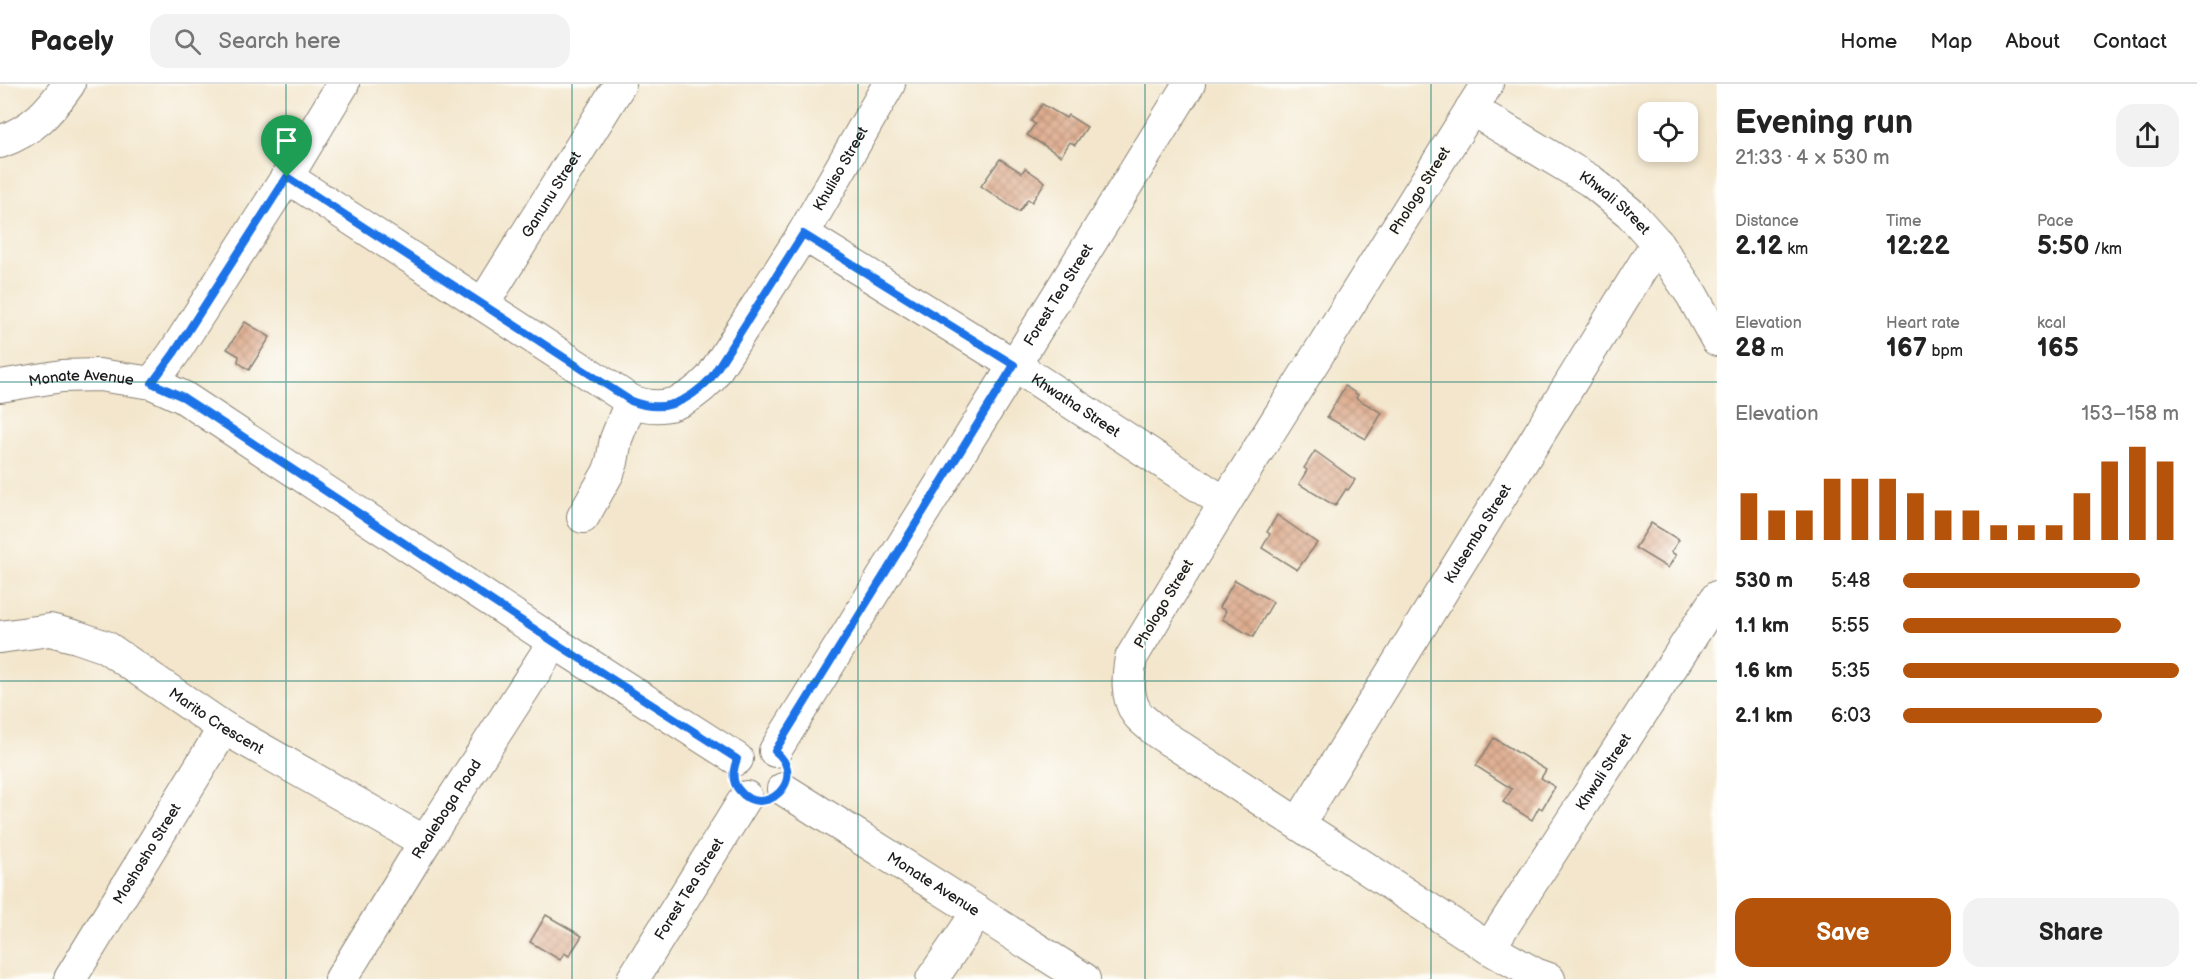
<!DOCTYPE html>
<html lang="en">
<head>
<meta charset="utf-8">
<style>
  body { margin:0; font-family:"Balsamiq Sans",sans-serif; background:#f2f2f2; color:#222; height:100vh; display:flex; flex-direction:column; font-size:22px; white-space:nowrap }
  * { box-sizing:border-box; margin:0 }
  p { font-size:20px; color:#767676 }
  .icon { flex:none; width:33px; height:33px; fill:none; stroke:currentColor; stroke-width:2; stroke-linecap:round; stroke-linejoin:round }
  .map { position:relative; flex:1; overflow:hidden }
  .drawer { display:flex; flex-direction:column; background:#fff; width:480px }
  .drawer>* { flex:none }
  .fabs { position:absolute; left:1638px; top:18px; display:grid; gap:12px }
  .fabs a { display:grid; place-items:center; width:60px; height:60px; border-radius:12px; background:#fff; box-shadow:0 3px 9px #0003; font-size:30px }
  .pin { position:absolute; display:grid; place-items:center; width:51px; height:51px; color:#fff; margin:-62px -26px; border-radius:50% 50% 50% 0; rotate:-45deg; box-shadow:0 0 6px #0007 }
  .pin .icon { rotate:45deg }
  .round { display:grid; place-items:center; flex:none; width:63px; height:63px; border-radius:18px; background:#f2f2f2 }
  .headline { display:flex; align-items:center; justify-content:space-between; height:102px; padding:0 18px }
  h1 { font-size:33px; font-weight:600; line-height:45px }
  .figures { display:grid; grid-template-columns:repeat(3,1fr); gap:9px; height:102px; padding:6px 18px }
  .figures div { display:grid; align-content:center }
  .figures b { font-size:26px; font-weight:600 }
  .figures small { font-size:16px; font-weight:400 }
  .figures p { font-size:16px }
  .chart { height:168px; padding:12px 18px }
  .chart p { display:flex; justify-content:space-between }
  .chart svg { width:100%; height:108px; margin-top:6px; stroke:#b45309; stroke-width:6 }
  .action { display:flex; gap:12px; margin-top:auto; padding:12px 18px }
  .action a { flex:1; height:69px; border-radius:18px; background:#b45309; color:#fff; font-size:24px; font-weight:600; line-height:69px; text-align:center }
  .action a+a { background:#f2f2f2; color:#222 }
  ul { padding:0 18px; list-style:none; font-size:20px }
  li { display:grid; grid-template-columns:96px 72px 1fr; align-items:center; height:45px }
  li i { height:15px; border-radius:8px; background:#b45309 }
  header { display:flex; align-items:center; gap:36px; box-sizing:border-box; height:84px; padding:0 30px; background:#fff; border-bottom:2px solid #e0e0e0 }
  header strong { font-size:28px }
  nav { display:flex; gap:33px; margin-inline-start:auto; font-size:21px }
  .search { width:420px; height:54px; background:#f2f2f2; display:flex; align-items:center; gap:15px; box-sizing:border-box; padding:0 21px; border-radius:18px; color:#767676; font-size:22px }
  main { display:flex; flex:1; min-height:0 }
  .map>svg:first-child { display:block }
  .building { fill:url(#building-cross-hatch) }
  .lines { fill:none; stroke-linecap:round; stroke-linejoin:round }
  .street-casing { stroke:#888174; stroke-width:34 }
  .street { stroke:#fff; stroke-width:32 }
  .route-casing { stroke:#fff; stroke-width:12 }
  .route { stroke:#1a73e8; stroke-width:8 }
  .grid { fill:none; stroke:#0f766e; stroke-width:1.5; stroke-opacity:0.55 }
  .labels { text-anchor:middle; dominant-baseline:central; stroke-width:4.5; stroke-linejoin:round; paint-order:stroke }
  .street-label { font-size:15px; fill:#1c1c1c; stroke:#fdfcf7 }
</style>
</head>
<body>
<header>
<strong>Pacely</strong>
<div class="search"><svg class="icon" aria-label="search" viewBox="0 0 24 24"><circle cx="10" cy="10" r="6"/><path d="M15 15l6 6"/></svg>Search here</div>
<nav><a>Home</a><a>Map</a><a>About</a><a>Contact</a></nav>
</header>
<main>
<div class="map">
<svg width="1717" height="895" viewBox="0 0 1717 895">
  <defs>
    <pattern id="building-cross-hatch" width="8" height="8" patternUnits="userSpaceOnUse" patternTransform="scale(1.5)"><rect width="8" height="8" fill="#dba484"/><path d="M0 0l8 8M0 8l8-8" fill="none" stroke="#b1856b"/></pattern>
  </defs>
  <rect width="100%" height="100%" fill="#fdfcf7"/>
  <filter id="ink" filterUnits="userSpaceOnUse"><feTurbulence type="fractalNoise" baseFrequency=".0167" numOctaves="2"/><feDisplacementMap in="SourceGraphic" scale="12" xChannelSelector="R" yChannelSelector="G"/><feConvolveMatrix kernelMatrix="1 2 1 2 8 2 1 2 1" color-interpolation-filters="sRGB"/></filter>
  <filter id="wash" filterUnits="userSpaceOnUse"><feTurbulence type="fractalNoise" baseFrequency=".008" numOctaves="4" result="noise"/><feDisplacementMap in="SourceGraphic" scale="24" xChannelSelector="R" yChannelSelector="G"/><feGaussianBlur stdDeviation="1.35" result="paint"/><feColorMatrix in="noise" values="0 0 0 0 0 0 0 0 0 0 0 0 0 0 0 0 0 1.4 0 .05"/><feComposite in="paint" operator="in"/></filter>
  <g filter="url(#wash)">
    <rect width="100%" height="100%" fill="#f3e6cc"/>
    <g id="blocks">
      <g class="building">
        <polygon points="1042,20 1066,34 1068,31 1087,43 1075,61 1070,58 1061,72 1027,51 1035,40 1031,37"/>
        <polygon points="1000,75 1022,89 1025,84 1045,98 1032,118 1028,115 1019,128 981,102"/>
        <polygon points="245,238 270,253 249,286 238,278 239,272 227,265"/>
        <polygon points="1345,302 1358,311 1356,314 1382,329 1366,355 1327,333"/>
        <polygon points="1315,367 1355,396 1348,406 1346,405 1335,422 1299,400 1307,386 1304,384"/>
        <polygon points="1277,431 1317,459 1297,486 1262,464 1270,450 1267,448"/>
        <polygon points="1651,439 1679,456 1671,468 1676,471 1668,484 1635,464"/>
        <polygon points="1235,496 1273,518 1253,553 1222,535 1226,527 1219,523"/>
        <polygon points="1494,654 1546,686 1541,694 1555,703 1542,725 1539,723 1532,736 1503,718 1512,705 1476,682"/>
        <polygon points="546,831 582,852 569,872 564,869 560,876 530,858"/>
      </g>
    </g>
  </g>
  <g filter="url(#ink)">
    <use href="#blocks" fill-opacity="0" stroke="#888174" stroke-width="1.5"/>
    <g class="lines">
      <defs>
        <g id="street">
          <path d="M1487 0 1225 419 1131 574C1128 591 1126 612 1136 628 1140 635 1151 642 1157 648L1489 864 1535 890 1549 895"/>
          <path id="s1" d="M1471 25 1591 97 1630 129 1657 159 1692 211 1717 256"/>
          <path d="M0 58C33 46 49 28 69 0"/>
          <path id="s2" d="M287 93 631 317C664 330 688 318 711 294L803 150 889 0"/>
          <path id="s3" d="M803 150 1014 281 1225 419"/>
          <path id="s4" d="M483 220 620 0"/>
          <polyline points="152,299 174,269 287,93 343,0"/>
          <path id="s5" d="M0 302 62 292 99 291 152 299 183 313 554 558 737 675"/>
          <polyline points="583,433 608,389 612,378 616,355 631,317"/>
          <path id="s6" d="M0 553 50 546 77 553 106 563 224 644 425 758"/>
          <path id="s7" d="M775 667 1189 0"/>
          <path id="s8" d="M783 705 1084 895"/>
          <path id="s9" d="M1299 739 1657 159"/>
          <path id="s10" d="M1489 864 1717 513"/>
          <path id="s11" d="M70 895 224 644"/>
          <path id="s12" d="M341 895 425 758 554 558"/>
          <path id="s13" d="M633 895 746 713"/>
          <polyline points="932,895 978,828"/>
        </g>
      </defs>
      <use href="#street" class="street-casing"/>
      <use href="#street" class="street"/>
    </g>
  </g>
  <g class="lines" filter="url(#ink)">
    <defs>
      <path id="route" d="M287 93 631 317C664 330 688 318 711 294L803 150 1014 281 775 667C810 695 763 737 739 706 731 697 733 686 737 675L554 558 183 313 152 299 174 269Z"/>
    </defs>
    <use href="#route" class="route-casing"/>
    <use href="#route" class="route"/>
  </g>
  <path class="grid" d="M286 0V895M572 0V895M858 0V895M1145 0V895M1431 0V895M0 298H1717M0 597H1717"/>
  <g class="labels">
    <g class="street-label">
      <text stroke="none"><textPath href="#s2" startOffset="746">Khuliso Street</textPath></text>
      <text transform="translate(1420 107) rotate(-58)">Phologo Street</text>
      <text stroke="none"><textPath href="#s4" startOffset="129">Ganunu Street</textPath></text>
      <text stroke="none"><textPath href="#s1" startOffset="172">Khwali Street</textPath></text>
      <text stroke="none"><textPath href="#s7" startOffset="537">Forest Tea Street</textPath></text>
      <text stroke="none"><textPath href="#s5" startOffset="82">Monate Avenue</textPath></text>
      <text stroke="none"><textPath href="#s3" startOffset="322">Khwatha Street</textPath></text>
      <text stroke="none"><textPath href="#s9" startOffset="340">Kutsemba Street</textPath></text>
      <text transform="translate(1164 520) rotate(-59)">Phologo Street</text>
      <text stroke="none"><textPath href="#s6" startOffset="242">Marito Crescent</textPath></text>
      <text stroke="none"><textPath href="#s10" startOffset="210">Khwali Street</textPath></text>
      <text stroke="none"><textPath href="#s12" startOffset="200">Realeboga Road</textPath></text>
      <text stroke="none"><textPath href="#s11" startOffset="147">Moshosho Street</textPath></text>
      <text stroke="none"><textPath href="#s8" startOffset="178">Monate Avenue</textPath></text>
      <text stroke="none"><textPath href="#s13" startOffset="106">Forest Tea Street</textPath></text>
    </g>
  </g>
</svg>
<div class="fabs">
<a><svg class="icon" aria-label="locate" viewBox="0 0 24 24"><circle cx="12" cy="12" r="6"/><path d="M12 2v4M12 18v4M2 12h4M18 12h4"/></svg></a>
</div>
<div class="pin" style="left:287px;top:93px;background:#1e9e55"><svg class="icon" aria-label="arrive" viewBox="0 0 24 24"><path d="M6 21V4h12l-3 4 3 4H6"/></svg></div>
</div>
<section class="drawer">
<div class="headline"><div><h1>Evening run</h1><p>21:33 · 4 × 530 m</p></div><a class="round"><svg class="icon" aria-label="share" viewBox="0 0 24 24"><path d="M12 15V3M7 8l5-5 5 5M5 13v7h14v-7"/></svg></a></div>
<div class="figures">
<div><p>Distance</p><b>2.12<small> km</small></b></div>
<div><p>Time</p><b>12:22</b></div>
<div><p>Pace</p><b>5:50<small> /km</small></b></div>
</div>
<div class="figures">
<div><p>Elevation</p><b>28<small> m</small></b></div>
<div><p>Heart rate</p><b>167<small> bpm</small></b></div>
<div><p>kcal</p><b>165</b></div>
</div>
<div class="chart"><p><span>Elevation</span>153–158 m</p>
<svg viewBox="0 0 160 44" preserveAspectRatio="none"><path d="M5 44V25M15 44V32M25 44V32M35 44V19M45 44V19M55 44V19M65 44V25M75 44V32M85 44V32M95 44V38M105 44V38M115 44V38M125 44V25M135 44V12M145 44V6M155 44V12"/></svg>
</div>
<ul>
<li><b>530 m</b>5:48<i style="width:86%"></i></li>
<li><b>1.1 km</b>5:55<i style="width:79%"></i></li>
<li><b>1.6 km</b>5:35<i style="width:100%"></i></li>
<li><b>2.1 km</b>6:03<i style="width:72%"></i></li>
</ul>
<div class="action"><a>Save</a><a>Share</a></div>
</section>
</main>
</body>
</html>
